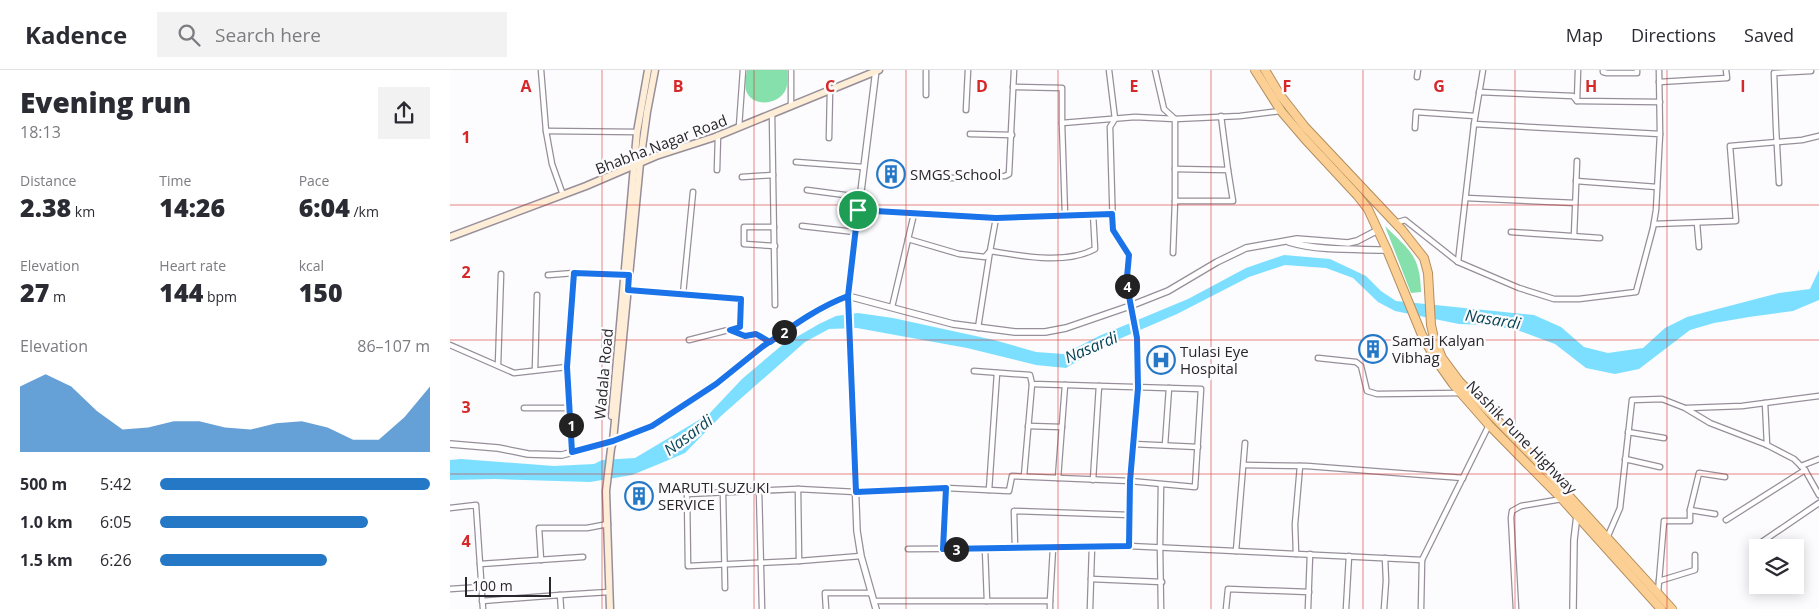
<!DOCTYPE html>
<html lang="en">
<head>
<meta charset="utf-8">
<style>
  body { margin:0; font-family:"Open Sans",sans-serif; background:#f2f2f3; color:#2b2b33; height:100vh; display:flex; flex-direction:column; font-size:19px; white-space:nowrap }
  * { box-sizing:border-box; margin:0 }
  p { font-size:16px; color:#7c7c81 }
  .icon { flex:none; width:28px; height:28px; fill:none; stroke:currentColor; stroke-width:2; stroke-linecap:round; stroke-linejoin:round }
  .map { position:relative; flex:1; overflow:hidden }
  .drawer { display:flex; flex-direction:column; background:#fff; width:450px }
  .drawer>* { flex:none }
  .controls { position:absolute; left:1299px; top:469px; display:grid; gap:10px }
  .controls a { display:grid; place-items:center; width:55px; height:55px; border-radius:0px; background:#fff; box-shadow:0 2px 12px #0003; font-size:25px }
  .scale { position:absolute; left:15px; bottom:12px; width:86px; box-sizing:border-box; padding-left:5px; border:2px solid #2a272c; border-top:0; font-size:14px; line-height:18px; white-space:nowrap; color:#2a272c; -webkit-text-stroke:4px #fcfbfd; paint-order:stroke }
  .pin { position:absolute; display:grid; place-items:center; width:42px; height:42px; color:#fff; margin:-21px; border:2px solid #fff; border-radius:50%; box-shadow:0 1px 5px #0007 }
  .km { position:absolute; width:25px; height:25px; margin:-12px; border-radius:50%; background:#222; color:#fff; font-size:14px; line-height:25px; text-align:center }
  .round { display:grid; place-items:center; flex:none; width:52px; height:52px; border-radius:0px; background:#f2f2f3 }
  .summary { display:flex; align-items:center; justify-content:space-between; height:85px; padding:0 20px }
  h1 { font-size:28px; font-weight:800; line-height:38px }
  .figures { display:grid; grid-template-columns:repeat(3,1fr); gap:8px; height:85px; padding:5px 20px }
  .figures div { display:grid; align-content:center }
  .figures b { font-size:25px; font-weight:800 }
  .figures small { font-size:14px; font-weight:400 }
  .figures p { font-size:14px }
  .chart { height:140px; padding:10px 20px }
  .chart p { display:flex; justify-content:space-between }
  .chart svg { width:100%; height:90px; margin-top:5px; fill:#2478c6; opacity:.7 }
  ul { padding:0 20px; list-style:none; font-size:16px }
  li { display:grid; grid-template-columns:80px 60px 1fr; align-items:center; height:38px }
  li i { height:12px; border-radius:6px; background:#2478c6 }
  header { display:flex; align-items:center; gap:30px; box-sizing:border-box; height:70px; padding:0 25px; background:#fff; border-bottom:1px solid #e1e1e2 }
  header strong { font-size:24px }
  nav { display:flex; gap:28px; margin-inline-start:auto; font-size:18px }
  .search { width:350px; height:45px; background:#f2f2f3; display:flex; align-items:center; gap:12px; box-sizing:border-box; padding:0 18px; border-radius:0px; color:#7c7c81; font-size:19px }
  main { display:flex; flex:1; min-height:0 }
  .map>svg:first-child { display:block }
  .green { fill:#86e0ac }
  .water { fill:#7cdfff }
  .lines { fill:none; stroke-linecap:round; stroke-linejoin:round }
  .minor-casing { stroke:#968f9a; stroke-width:7 }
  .tertiary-casing { stroke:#968f9a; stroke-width:8 }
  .secondary-casing { stroke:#968f9a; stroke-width:9 }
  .trunk-casing { stroke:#b28d5e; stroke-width:10 }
  .minor { stroke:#fff; stroke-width:4.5 }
  .tertiary { stroke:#fff; stroke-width:5.5 }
  .secondary { stroke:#feedd7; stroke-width:6 }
  .trunk { stroke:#fcd094; stroke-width:8 }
  .route-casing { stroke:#fff; stroke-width:10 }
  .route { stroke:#1a73e8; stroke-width:6 }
  .grid { fill:none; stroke:#d62828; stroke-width:1; stroke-opacity:0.55 }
  .labels { text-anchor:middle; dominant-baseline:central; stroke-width:4.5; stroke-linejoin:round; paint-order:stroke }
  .street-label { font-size:15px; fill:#2a272c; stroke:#fcfbfd }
  .poi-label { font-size:15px; fill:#2a272c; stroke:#fcfbfd; text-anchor:start }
  .water-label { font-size:16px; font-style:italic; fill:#084656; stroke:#fcfbfd }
  .grid-label { font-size:16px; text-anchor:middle; font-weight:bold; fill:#d62828; stroke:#fcfbfd; stroke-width:4.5; stroke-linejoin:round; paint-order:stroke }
</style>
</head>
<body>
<header>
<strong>Kadence</strong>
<div class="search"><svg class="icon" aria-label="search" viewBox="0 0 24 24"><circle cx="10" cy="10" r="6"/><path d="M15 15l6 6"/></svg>Search here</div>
<nav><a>Map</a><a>Directions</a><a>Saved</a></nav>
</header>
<main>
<section class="drawer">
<div class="summary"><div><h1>Evening run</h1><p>18:13</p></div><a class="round"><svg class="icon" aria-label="share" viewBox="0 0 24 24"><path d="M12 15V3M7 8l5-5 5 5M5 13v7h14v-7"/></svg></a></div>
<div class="figures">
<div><p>Distance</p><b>2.38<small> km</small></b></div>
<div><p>Time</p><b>14:26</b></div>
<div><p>Pace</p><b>6:04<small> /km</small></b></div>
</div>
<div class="figures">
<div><p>Elevation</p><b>27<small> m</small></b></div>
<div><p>Heart rate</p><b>144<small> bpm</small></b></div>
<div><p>kcal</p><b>150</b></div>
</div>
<div class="chart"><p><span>Elevation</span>86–107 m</p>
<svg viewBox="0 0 160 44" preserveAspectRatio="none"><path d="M0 44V12L10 6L20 12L30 24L40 33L50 32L60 29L70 29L80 32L90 33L100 30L110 29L120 32L130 38L140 38L150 27L160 12V44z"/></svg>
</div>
<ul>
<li><b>500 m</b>5:42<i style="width:100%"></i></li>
<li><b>1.0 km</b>6:05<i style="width:77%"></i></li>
<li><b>1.5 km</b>6:26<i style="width:62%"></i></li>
</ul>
</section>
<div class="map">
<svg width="1369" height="539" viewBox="0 0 1369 539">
  <rect width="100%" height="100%" fill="#fcfbfd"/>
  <g class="green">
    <path d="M297 0H337C337 6 338 14 336 19 330 34 305 38 297 23 294 17 296 7 297 0Z"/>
    <path d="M935 156C960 181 970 185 971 222L961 223Z"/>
  </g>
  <polygon class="water" points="834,185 880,189 916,206 931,221 946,231 1084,245 1111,257 1134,277 1158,283 1193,278 1215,258 1237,247 1329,223 1360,219 1369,200 1369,230 1343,241 1299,247 1264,253 1240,260 1189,299 1165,304 1136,298 1105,274 1067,260 1037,255 1009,254 945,241 928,232 903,208 876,198 835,195 799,207 727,244 653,276 616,298 586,295 517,278 407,258 379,259 355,272 271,346 235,383 209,394 182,405 140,412 44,409 0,410 0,390 11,389 104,396 144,394 152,390 185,388 259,344 292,309 331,276 369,254 386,246 408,243 443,248 544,270 586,282 614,284 649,266 738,229 796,198"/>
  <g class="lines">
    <defs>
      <g id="minor">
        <polyline points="91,0 96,61 102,94 113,125"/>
        <polyline points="659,0 665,49 660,57 663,160 679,185 677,207 678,221 687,268 688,318 680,411 679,476"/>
        <polyline points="705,0 714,39 725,49 790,46 831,41"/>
        <polyline points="1153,0 1153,2 1157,3 1187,3 1187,0"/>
        <polyline points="1209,0 1210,64"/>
        <polyline points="967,7 968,0"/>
        <polyline points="1209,12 1277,8 1276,0"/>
        <polyline points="563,17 612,18 612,53"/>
        <polyline points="1029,22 1123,26 1127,31 1210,32"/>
        <polyline points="476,25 476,0"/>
        <polyline points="1127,31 1128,0"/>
        <polyline points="341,36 341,0"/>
        <polyline points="516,40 518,0"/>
        <polyline points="322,44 325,235"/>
        <polyline points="289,57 293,0"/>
        <polyline points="965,58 966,42 1025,46"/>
        <polyline points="96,61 187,62"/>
        <polyline points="520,64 562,65"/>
        <polyline points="379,68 380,20"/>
        <polyline points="346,92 413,97"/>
        <polyline points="725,99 778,100 771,46"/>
        <polyline points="267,100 268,65"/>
        <polyline points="292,107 323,105"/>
        <polyline points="501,108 555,106 559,104 564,0"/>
        <polyline points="1126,111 1207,117"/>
        <polyline points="1329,113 1326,58 1324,3 1361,1"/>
        <polyline points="357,120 410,127"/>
        <polyline points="1016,128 1125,133"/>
        <polyline points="725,131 783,131 778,100"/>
        <polyline points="408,140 546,148 615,145 612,53 685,47 725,49 725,131 723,183"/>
        <polyline points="615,145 662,144"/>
        <polyline points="945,153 955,150 1008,192 1069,218 1104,229 1129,229 1186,222 1203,158 1206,140 1210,64 1024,54 1033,0"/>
        <polyline points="1247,153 1249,177"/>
        <polyline points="1204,154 1286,151 1280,76 1352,70 1369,66"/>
        <polyline points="352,156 405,162"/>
        <polyline points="324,157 294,157 294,174 325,176"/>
        <polyline points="1061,162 1150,168"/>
        <polyline points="1124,166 1127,91"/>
        <polyline points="458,169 509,184 535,187 540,181 546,148"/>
        <polyline points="1008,192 1024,54"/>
        <polyline points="98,205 124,203"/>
        <polyline points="178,220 291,229 290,257 239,270"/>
        <polyline points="233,224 243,122"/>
        <polyline points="442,237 464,144"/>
        <path d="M528 258 540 181C572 186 615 195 645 179L643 144"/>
        <polyline points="280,259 295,266 305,264 320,272"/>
        <polyline points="0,275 64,303 117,297 122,382"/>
        <polyline points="868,288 906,292 911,296 917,321 927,324 1011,323"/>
        <polyline points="48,295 51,204"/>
        <polyline points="117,297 124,203 176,205"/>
        <polyline points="85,300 87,225"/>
        <polyline points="1315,333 1317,375"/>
        <polyline points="74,338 120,338"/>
        <polyline points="1237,338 1292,336 1369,326"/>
        <polyline points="578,356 612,357"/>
        <polyline points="1178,362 1214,368"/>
        <polyline points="683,374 748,377"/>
        <polyline points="715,375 719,318"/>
        <polyline points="1175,389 1210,397"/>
        <polyline points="794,395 857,396 1013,408"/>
        <polyline points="1351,396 1369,389"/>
        <polyline points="574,406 582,314"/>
        <polyline points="608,408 615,315"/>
        <polyline points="643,410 649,316"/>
        <polyline points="711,415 710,477 711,539"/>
        <polyline points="348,419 349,491"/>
        <polyline points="309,420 312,539"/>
        <polyline points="539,420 547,303"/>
        <polyline points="273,424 275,518"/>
        <polyline points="0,438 26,435 33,539"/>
        <polyline points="1240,440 1265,444"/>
        <polyline points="1276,450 1355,400"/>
        <polyline points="1157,468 1170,438 1182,330 1212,329 1235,338 1260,353 1317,375 1344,389 1355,400 1369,425"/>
        <polyline points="565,478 564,441 680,445"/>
        <polyline points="1303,478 1369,433"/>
        <polyline points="458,479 603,478 628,476 679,476 972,490 1039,355"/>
        <polyline points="493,479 496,418"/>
        <polyline points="535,479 537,531"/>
        <polyline points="786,481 795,373"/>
        <polyline points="846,484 845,454 850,396"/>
        <polyline points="411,486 349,491 238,496 237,424 348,419 406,422 496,418 559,421 562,406 680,411 745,417 751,319 582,314 580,305 524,301"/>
        <polyline points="91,490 89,458 137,458 158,454"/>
        <polyline points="30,494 133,487"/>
        <polyline points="641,509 712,512"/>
        <polyline points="1209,511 1245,500 1245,485"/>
        <polyline points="0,519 31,517"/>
        <polyline points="1208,523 1214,451 1240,451 1240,440 1249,403 1275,407"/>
        <polyline points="110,525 159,522"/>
        <polyline points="32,531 110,525 111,539"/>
        <polyline points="424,531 600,531 603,478"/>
        <polyline points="376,539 375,523 421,523"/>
        <polyline points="600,539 600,531"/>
        <polyline points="640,539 642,476"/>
        <polyline points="776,539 778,519 859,522"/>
        <polyline points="858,539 860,484"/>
        <polyline points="896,539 899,486"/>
        <polyline points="934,539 936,511 935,488"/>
        <polyline points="971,539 972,490"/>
        <polyline points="1066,539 1061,448 1062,441 1071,436 1112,429"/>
      </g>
      <g id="tertiary">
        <polyline points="426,0 398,226 407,461 411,486 426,539"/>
        <path d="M839 172C868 181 906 179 937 180"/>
        <polyline points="0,374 48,378 78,384 112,385 163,371 202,356 265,315 312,277 352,249 398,226 503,254 565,262 595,262 616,258 680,236 718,221 767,192 796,178 847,169 898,173 907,171 928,160"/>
        <polyline points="1123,539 1124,470 1127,445"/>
      </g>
      <g id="secondary">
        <polyline points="0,167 136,116 206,86 265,67 429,0"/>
        <polyline points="162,346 187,62 198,0"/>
        <polyline points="160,539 156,421 161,379 163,371 190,93 197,42 205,0"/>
      </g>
      <g id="trunk">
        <polyline points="805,0 831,41 855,69 907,125 918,139 937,180 972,265 986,290 1003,314 1039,355 1112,429 1211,539"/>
        <polyline points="815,0 830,25 855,57 952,160 974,188 978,203 981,255 984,268 992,288 1009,311 1088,392 1222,539"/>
      </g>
    </defs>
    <use href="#minor" class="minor-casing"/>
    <use href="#tertiary" class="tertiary-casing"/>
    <use href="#secondary" class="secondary-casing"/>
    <use href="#trunk" class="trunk-casing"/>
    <use href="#minor" class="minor"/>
    <use href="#tertiary" class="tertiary"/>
    <use href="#secondary" class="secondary"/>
    <use href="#trunk" class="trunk"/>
  </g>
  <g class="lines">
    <defs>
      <path id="route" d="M408 140 398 226C366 238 340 258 312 277L266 314 202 356 163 371 122 382 117 297 124 203 179 205 178 220 291 229 290 257 280 260 295 266 306 264 320 272C345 254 369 237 398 226L406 422 496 418 493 479 679 476 680 411 688 318 687 268 678 221 677 207 679 185 663 160 662 144 546 148 408 140"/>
    </defs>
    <use href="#route" class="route-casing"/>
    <use href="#route" class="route"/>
  </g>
  <path class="grid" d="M152 0V539M304 0V539M456 0V539M608 0V539M761 0V539M913 0V539M1065 0V539M1217 0V539M0 135H1369M0 270H1369M0 404H1369"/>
  <defs>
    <symbol id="building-ring" viewBox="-11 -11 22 22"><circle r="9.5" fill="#fcfbfd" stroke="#2478c6" stroke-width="1.5"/><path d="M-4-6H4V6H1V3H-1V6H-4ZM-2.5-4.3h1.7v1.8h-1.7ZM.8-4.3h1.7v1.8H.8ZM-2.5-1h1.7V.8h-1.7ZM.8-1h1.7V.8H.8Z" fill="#2478c6"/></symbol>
    <symbol id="hospital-ring" viewBox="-11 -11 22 22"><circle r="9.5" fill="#fcfbfd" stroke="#2478c6" stroke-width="1.5"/><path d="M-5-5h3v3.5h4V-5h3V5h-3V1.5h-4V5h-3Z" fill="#2478c6"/></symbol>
  </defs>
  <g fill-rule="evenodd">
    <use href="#building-ring" x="425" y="88" width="32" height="32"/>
    <use href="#building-ring" x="907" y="263" width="32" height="32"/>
    <use href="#hospital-ring" x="695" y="274" width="32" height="32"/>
    <use href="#building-ring" x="173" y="410" width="32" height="32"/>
  </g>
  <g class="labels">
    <g class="street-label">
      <text transform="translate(211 74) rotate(-21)">Bhabha Nagar Road</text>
      <text transform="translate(153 304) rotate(-85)">Wadala Road</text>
      <text transform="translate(1072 367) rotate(46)">Nashik Pune Highway</text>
    </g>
    <g class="poi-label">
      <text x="460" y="104">SMGS School</text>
      <text x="942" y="270">Samaj Kalyan<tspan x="942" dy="17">Vibhag</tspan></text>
      <text x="730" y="281">Tulasi Eye<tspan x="730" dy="17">Hospital</tspan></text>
      <text x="208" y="417">MARUTI SUZUKI<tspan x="208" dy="17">SERVICE</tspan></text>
    </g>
    <g class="water-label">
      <text transform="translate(1043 249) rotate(9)">Nasardi</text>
      <text transform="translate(641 277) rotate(-23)">Nasardi</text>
      <text transform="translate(238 365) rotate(-37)">Nasardi</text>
    </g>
  </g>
  <g class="grid-label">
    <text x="76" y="22">A</text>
    <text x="228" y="22">B</text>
    <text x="380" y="22">C</text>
    <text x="532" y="22">D</text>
    <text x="684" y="22">E</text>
    <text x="837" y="22">F</text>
    <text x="989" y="22">G</text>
    <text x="1141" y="22">H</text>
    <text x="1293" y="22">I</text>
    <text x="16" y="73">1</text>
    <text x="16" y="208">2</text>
    <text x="16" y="343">3</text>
    <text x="16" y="477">4</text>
  </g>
</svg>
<div class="controls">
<a><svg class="icon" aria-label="layers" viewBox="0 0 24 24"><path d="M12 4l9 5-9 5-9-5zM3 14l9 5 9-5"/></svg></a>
</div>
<div class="scale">100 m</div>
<div class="pin" style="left:408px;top:140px;background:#1e9e55"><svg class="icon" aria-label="arrive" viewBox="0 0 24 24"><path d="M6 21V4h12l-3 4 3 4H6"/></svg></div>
<b class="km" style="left:121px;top:355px">1</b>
<b class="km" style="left:334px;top:262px">2</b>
<b class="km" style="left:506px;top:479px">3</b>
<b class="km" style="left:677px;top:216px">4</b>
</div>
</main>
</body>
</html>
